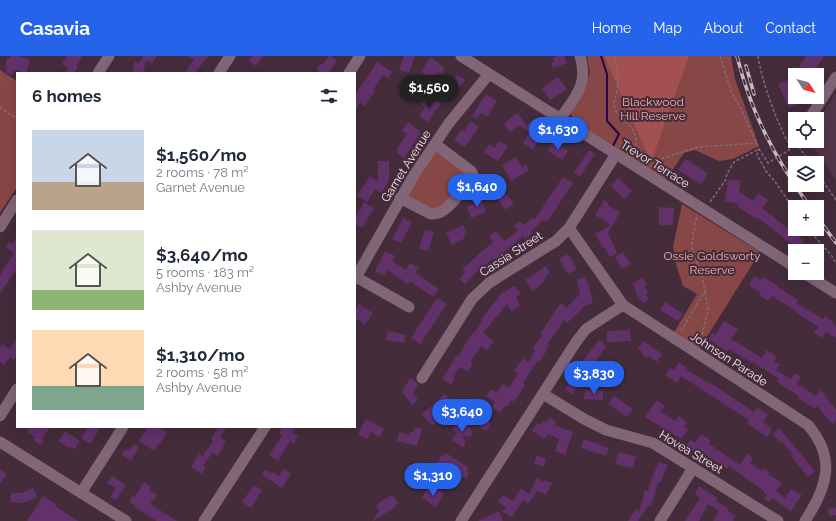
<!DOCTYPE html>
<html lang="en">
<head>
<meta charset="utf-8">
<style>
  body { margin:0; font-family:Raleway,sans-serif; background:#f6f6f7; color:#1f2937; height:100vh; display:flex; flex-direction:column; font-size:15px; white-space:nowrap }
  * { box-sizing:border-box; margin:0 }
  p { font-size:13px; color:#747a83 }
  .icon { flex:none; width:22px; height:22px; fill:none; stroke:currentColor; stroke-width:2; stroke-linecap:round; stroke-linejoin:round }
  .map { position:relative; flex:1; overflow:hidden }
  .drawer { position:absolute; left:16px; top:16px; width:340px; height:356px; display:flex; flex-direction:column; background:#fff; border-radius:0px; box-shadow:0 4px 16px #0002 }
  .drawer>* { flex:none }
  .needle { width:26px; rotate:126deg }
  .buttons { position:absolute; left:788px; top:12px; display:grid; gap:8px }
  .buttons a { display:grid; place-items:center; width:36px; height:36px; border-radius:0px; background:#fff; box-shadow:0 4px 16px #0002; font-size:20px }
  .price { position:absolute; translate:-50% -34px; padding:0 9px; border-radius:14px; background:#2563eb; color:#fff; font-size:13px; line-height:26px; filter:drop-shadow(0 1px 2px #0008) }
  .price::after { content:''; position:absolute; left:50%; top:24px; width:12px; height:9px; margin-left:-6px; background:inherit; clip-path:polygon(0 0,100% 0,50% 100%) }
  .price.current { background:#222; color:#fff }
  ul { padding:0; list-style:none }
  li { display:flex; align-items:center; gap:12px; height:100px; padding:0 16px }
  li span { display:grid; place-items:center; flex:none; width:112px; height:80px; border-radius:0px; color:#555 }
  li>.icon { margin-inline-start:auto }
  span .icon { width:48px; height:48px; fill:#fffc; stroke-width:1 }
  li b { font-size:17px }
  h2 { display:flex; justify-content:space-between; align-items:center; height:48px; padding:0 16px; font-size:17px }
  header { display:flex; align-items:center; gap:24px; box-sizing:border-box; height:56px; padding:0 20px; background:#2563eb; color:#fff }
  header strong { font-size:19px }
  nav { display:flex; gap:22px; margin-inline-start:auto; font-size:14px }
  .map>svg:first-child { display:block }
  .built { fill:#533648 }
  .green { fill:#874746 }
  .forest { fill:#a35051 }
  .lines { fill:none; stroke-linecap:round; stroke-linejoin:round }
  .stream { stroke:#270546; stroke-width:2 }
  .building { fill:#62316a }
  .path { stroke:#826c79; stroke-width:1.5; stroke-dasharray:3 2; stroke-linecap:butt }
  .minor { stroke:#826677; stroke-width:11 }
  .rail-casing { stroke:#cab8c3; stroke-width:3.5 }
  .rail { stroke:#442c3b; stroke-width:2; stroke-dasharray:6; stroke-linecap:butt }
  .labels { text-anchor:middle; stroke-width:4; stroke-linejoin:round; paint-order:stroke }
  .park-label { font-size:12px; fill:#f2aca9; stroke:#442c3b }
  .street-label { font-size:12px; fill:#f6e5ef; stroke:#442c3b }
</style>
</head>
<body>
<header>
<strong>Casavia</strong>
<nav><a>Home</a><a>Map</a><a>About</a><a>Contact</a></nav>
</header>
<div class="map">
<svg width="836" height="465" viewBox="0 0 836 465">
  <rect width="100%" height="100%" fill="#442c3b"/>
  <path class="built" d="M836 37V124L809 85H817V66Z"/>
  <path class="green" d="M587 0H731L735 23 759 90 733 103 719 105 695 94 684 97 666 123 575 69 570 55 585 32 590 16Z
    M0 14 17 25V131L0 157Z
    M436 90 468 116 469 124 436 156 403 141Z
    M682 148 760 196 698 295 673 278 697 238 683 230 676 208 673 191Z"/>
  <path class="forest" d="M604 0H689L651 106Z"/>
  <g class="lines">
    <path class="stream" d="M601 0 607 18V65L619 78 612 92"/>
  </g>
  <path class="building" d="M11 0H17L30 4 26 17 14 14 12 19 6 17 7 11 5 10 7 2 10 3Z
    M67 0H82L76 10 78 11 74 17H64L68 12 62 8Z
    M141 0H157L152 8 146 4 143 17 133 16 134 6 139 7 143 1Z
    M188 0H208L195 17H185L194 4Z
    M252 0H263L256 10 249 5Z
    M329 0 337 4 329 17H321L316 14 320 8 321 9 324 7Z
    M404 0H415L409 17 399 14Z
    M557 0H564L567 7 553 12 551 7 554 6 553 2Z
    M806 0H824L812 19H797L792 16 795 10 798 12Z
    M430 1 445 12 441 18 438 16 435 21 430 18 429 20 421 16Z
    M377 6 392 16 388 22 383 19 373 34 375 35 365 50 360 47 355 54V39Z
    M457 19 465 24 451 43 444 38Z
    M558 21 567 33 550 44 542 32Z
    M790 23 795 34V41H798L800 46 789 52 778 28Z
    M486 38 497 45 487 61 481 57 477 63 472 60Z
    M425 41 432 46 434 42 441 47 428 66 419 60 425 51 421 48Z
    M517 57 527 70 529 67 534 71 536 69 545 75 533 93 523 87 530 76 519 69 510 76 504 68Z
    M470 65 479 71 465 91 454 84 461 74 464 75Z
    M408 66 421 76 404 102 397 97 398 96 396 94 407 78 402 75Z
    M499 85 508 90 498 105 484 96 489 88 495 92Z
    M553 86 568 95 562 104 548 95Z
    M589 94 595 98 580 121 574 116Z
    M516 101 522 111 526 109 529 114 511 125 502 109Z
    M685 103 708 117 701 128 678 114Z
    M378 105H389V125L381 137 375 133 367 146 357 140 370 120 378 126Z
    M563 121 573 127 547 166 543 164 530 176 532 177 526 183 523 180 500 200 501 201 496 205 493 202 482 212 481 211 465 228 459 223 465 216 462 214 472 204 493 186 489 181 496 175 505 185 518 174 514 170 519 165 524 169 532 162 534 164Z
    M618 122 632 135 625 143 611 130Z
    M728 123 741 125 739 136 753 145 758 137 768 144 762 152 804 185 798 193 757 161 756 163 737 150 739 148 725 145Z
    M503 135 514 147 506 154 496 141Z
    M480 141 486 156 471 162 467 151 475 147 474 143Z
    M604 144 609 147 608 149 620 156 608 177 617 197 610 201 604 191 603 192 595 178 611 169 595 159Z
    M364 146 374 152 362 172 355 168V161Z
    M659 151 674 152 673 169H659Z
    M403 162 412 166 401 187 392 183Z
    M463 169 467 177 464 179 465 182 452 189 446 177Z
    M425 174 434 176 428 195 419 193Z
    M17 181V212L0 238V219L14 197 6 191 9 186 13 188Z
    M385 195 395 200 393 205 406 214 410 207 419 212 415 217 439 233 433 241 410 225 408 228 388 214 385 220 375 215Z
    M623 196 631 208 622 213 615 201Z
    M568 198 577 213 568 218 559 203Z
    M546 210 550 217 545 220 546 221 544 223 545 225 542 227V228L532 235 525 224Z
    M754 220 761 224 764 221 778 230V231L798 244 796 247 823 263 825 260 832 265 831 266 836 270V282L826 276 822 282 814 277 818 271 794 255 795 254 772 240 768 245 759 239 761 237 749 229Z
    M585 221 586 226H588L593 248 586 249 567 267 564 264 547 289 549 290 540 306 538 304 523 327 525 329 514 346 512 344 507 351 505 350 500 357 492 352 495 346 486 340 491 333 497 337 503 328 509 332 518 318 514 315 523 302 528 306 535 294 533 292 542 279 540 278 556 254V253L561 247 566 252 580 238 577 223Z
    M643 221 647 228 644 230 648 237 646 239 649 243 643 247 635 236 637 235 632 228Z
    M515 230 521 238 516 241 520 250 511 255 507 248 483 277 494 285 487 294 481 290 470 306 473 308 468 316 460 311 453 321 455 322 451 329 442 323 457 299 458 300 473 276 474 277 482 265 481 263 502 237Z
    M437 242 447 248 420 288 411 282Z
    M665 246 683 258 678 265 660 254Z
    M359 248 373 257 365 269 355 262V253Z
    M724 265 738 273 731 283 762 302 767 294 777 301 774 305 780 309 776 314 791 323 795 317 801 321 797 328 816 340 820 334 825 338 824 339 836 354V365L832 368 817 350 815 353 798 342 799 340 777 326 779 323 753 306 752 307 729 293 728 296 708 283 712 277 715 279Z
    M630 274 631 285 607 286V275Z
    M388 275 406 279 404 287 386 284Z
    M17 282V300L14 304 10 301 4 309 0 306V291L2 288 10 293Z
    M599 284 606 290 592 311 583 305Z
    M643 285 662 298 657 306 649 300 648 302 642 299 643 297 638 293Z
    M679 306 687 312 686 313 710 328 711 327 754 356 757 351 768 358 763 366 772 373 767 381 747 367 749 364 681 320 677 327 665 319 670 312 674 314Z
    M576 315 581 319 579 321 582 323 572 338 565 333Z
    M410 322 418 328 413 337 418 344 412 349 402 336Z
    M585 334 603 335V344L584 343Z
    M445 338 454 348 439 359 441 362 432 370 422 358Z
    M614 340 633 353 627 361 608 348Z
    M657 344 665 350 661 356 675 365 679 360 687 366 684 371 688 374 681 383 645 361Z
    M477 358 491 367 486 375 472 366Z
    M550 361 556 366 554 369 573 376 565 399 555 395 559 383 548 378 544 383 532 375 537 367 540 369 543 364 546 366Z
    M366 363 384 373 379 381 371 376 367 383 358 378Z
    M459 364 471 372 472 377 470 381 462 380 466 387 463 391 452 384 457 376 453 374Z
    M30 371H50L42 382 44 384 41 389 33 384 35 381 27 376Z
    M88 371H101L90 388 81 382Z
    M148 371H159L167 377 160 388 159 387 154 395 139 385Z
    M219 371H227L220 381 226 385 223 389 224 390 217 400 212 397 203 410 206 411 202 418 191 411 199 398 203 400 211 388 213 384 211 383Z
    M283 371H296L292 376 298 380 294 387 290 385 278 405 269 399 282 380 279 377Z
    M415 371 422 373 417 390 397 385 399 376 409 379 410 376H413Z
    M779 372 815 415 808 421 791 400 793 398 781 385 780 386 773 378Z
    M65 375 80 385 75 393 70 391 69 392 58 385Z
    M701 378 711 385 709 388 740 409 747 398 753 402 750 407 762 415 764 412 770 416 768 418 782 427 776 435 785 442 791 433 802 439 791 455 772 442 769 446 764 443 767 439 764 437V435L729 410 727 413 703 397 701 400 686 390 691 384 695 387Z
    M584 383 609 392 606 400 581 392Z
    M134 388 139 391 131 405 122 399 125 393 128 394 129 393 130 394Z
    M618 396 636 400 633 412 615 408Z
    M446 397 469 412 467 415 469 417 466 423 463 421 460 426 437 410 438 408 437 407 442 399 443 400Z
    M537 399 546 403 544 411 534 407Z
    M659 406 668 409 660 427 658 426 651 451 648 450 638 465H628L636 453 639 456 645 434 648 435 652 421Z
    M0 413 7 418 0 428Z
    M284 413 291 418 282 432 262 419 265 414 271 417 272 416 279 420Z
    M112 420 126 429 116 444 110 441 116 432 107 427Z
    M537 422 544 426 545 424 552 427 546 439 537 435 528 448 523 444 512 461 501 455 507 452 498 446 503 439 513 445 521 432 529 438Z
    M144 426 151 431 149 434 157 439 150 448 177 465H157L134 451 135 450 129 446 133 439 135 440Z
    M254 429 262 434 251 452 242 446Z
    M699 430 718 442 716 445 729 453 728 455 736 460 733 465H713L719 455 708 448 699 465H685L700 442 695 438Z
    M33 432 37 441 23 447 10 446 11 437H21Z
    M427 433 434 438 437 434 444 438 436 451 422 441Z
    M392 439 398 447 394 450 395 451 373 465 379 455 376 450 379 448 378 447Z
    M43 440 56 448 55 450 78 465H27Z
    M836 452V459L829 460 828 453Z
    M499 455 503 465H478Z"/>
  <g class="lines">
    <path class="path" d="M614 0C617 11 619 24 617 35 616 41 612 47 615 53 617 57 620 60 623 63 636 75 637 79 635 96
      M720 0 731 35 741 53 759 93 757 99 766 115 776 127 795 155
      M758 0C763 29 774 58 787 85H795L810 107
      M0 51 17 63
      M635 96 651 106 698 91 756 87
      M817 117 836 144
      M710 146 725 125 727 118 734 106 759 93 768 107 789 94 795 85
      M808 173 832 200 836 208
      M681 275 705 235 701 215 692 195 693 178 697 159
      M700 288 708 254 705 235"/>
    <path class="minor" d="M461 0 795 211
      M98 17 109 0
      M219 17 230 0
      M349 17 360 0
      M560 63C575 41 589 28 580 0
      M809 63 836 21
      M400 142 431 158C436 158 440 157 444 154 452 148 470 128 473 119L471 115 435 88
      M0 171 17 144
      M569 172 623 249 808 369C836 402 828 430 805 465
      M804 217 836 237
      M356 221 409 251
      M355 223 414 119 449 67 489 18
      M422 322 472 243 489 227 556 185 569 172 616 98
      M543 338 584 363 606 374 653 387 778 465
      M0 360 17 333
      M0 386 126 465
      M81 437 123 371
      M204 465 265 371
      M461 465 576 286 586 273 623 249
      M660 465 693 412"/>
    <defs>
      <path id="rail" d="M737 0C751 57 776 104 810 151
        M746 10 754 38
        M817 161 836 187"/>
    </defs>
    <use href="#rail" class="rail-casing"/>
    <use href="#rail" class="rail"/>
  </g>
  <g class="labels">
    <g class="park-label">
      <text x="653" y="50">Blackwood<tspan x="653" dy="14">Hill Reserve</tspan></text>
      <text x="712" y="204">Ossie Goldsworty<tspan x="712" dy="14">Reserve</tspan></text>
    </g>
    <g class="street-label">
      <text transform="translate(655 108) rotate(32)" y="4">Trevor Terrace</text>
      <text transform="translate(406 110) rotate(-58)" y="4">Garnet Avenue</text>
      <text transform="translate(511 198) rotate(-33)" y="4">Cassia Street</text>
      <text transform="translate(729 303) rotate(33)" y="4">Johnson Parade</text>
      <text transform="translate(691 396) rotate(31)" y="4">Hovea Street</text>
    </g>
  </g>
</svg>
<div class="buttons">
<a><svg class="needle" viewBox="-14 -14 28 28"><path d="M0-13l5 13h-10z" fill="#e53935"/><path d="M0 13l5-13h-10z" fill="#747a83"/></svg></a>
<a><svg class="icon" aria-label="locate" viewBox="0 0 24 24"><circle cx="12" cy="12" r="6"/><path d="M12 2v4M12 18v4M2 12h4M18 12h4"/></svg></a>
<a><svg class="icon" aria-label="layers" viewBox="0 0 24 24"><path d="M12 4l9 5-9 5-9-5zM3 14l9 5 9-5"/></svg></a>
<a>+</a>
<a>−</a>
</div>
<b class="price current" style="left:429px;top:53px">$1,560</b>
<b class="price" style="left:558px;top:95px">$1,630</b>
<b class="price" style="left:477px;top:152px">$1,640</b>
<b class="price" style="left:594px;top:339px">$3,830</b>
<b class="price" style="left:462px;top:377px">$3,640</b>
<b class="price" style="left:433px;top:441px">$1,310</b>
<section class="drawer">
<h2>6 homes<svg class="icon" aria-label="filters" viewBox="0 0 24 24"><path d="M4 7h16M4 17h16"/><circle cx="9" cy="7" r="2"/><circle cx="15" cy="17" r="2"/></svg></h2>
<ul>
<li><span style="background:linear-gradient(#c9d6e8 65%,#b9a48a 0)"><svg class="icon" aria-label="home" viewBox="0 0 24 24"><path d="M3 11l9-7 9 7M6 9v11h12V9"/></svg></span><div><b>$1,560/mo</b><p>2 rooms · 78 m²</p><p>Garnet Avenue</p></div></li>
<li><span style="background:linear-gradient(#dfe7d0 75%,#8fb573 0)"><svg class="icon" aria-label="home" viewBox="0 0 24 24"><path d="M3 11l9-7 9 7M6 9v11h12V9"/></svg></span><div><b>$3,640/mo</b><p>5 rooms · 183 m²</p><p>Ashby Avenue</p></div></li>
<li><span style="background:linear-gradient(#ffd9b3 70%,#7fa58c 0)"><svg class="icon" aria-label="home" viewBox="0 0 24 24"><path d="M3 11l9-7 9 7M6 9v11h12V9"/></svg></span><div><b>$1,310/mo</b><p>2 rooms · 58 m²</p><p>Ashby Avenue</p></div></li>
</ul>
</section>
</div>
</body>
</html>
